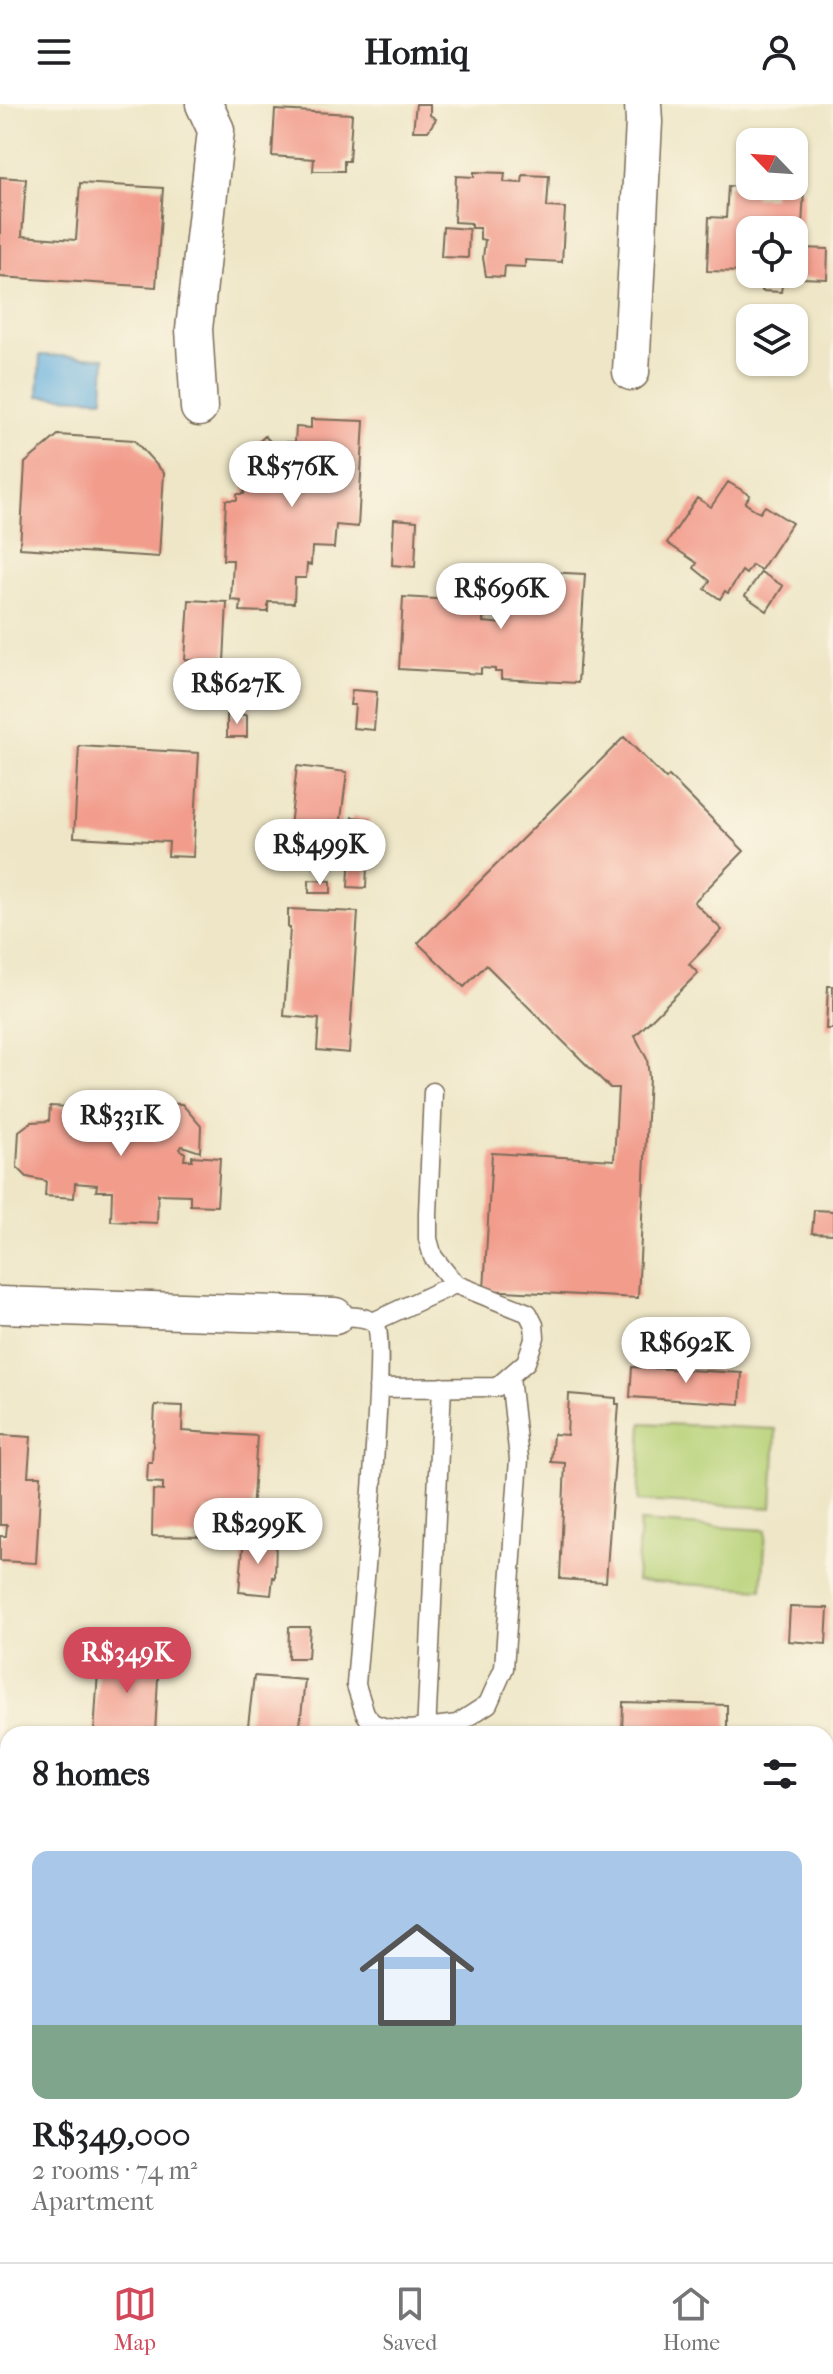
<!DOCTYPE html>
<html lang="en">
<head>
<meta charset="utf-8">
<style>
  body { margin:0; font-family:"IM FELL French Canon",serif; background:#f2f2f2; color:#202124; height:100vh; display:flex; flex-direction:column; font-size:30px; white-space:nowrap }
  * { box-sizing:border-box; margin:0 }
  p { font-size:26px; color:#757577 }
  .icon { flex:none; width:44px; height:44px; fill:none; stroke:currentColor; stroke-width:2; stroke-linecap:round; stroke-linejoin:round }
  .map { position:relative; flex:1; overflow:hidden }
  .drawer { position:absolute; left:0px; top:1622px; width:834px; height:536px; display:flex; flex-direction:column; background:#fff; border-radius:24px 24px 0 0; box-shadow:0 2px 6px #0004 }
  .drawer>* { flex:none }
  .needle { width:52px; rotate:295deg }
  .controls { position:absolute; left:736px; top:24px; display:grid; gap:16px }
  .controls a { display:grid; place-items:center; width:72px; height:72px; border-radius:16px; background:#fff; box-shadow:0 2px 6px #0004; font-size:40px }
  .price { position:absolute; translate:-50% -68px; padding:0 18px; border-radius:28px; background:#fff; color:#222; font-size:26px; line-height:52px; filter:drop-shadow(0 2px 4px #0008) }
  .price::after { content:''; position:absolute; left:50%; top:48px; width:24px; height:18px; margin-left:-12px; background:inherit; clip-path:polygon(0 0,100% 0,50% 100%) }
  .price.on { background:#d1495b; color:#fff }
  ul { padding:0; list-style:none }
  li { display:grid; align-content:center; gap:16px; height:424px; padding:0 32px }
  li+li { border-top:2px solid #e0e0e0 }
  li span { display:grid; place-items:center; height:248px; border-radius:16px; color:#555 }
  li>.icon { margin-inline-start:auto }
  span .icon { width:144px; height:144px; fill:#fffc; stroke-width:1 }
  li b { font-size:34px }
  h2 { display:flex; justify-content:space-between; align-items:center; height:96px; padding:0 32px; font-size:34px }
  header { display:flex; justify-content:space-between; align-items:center; height:104px; padding:0 32px; background:#fff; font-size:36px; font-weight:800 }
  .tabs { display:flex; justify-content:space-around; align-items:center; height:112px; border-top:2px solid #e0e0e0; background:#fff; font-size:22px; color:#757577 }
  .tabs a { display:grid; justify-items:center; gap:4px }
  .tabs .on { color:#d1495b }
  .map>svg:first-child { display:block }
  .green { fill:#b6d176; stroke:#787e4a; stroke-width:2 }
  .water { fill:#66b0de; stroke:#506d7e; stroke-width:2 }
  .building { fill:#f29c8c }
  .lines { fill:none; stroke-linecap:round; stroke-linejoin:round }
  .lane-casing { stroke:#7a6c59; stroke-width:21 }
  .street-casing { stroke:#7a6c59; stroke-width:39 }
  .lane { stroke:#fff; stroke-width:18 }
  .street { stroke:#fff; stroke-width:36 }
</style>
</head>
<body>
<header><svg class="icon" aria-label="menu" viewBox="0 0 24 24"><path d="M4 6h16M4 12h16M4 18h16"/></svg>Homiq<svg class="icon" aria-label="person" viewBox="0 0 24 24"><circle cx="12" cy="8" r="4"/><path d="M4 21q1-7 8-7t8 7"/></svg></header>
<div class="map">
<svg width="833" height="2158" viewBox="0 0 833 2158">
  <rect width="100%" height="100%" fill="#fcf5e5"/>
  <filter id="ink" filterUnits="userSpaceOnUse"><feTurbulence type="fractalNoise" baseFrequency=".0125" numOctaves="2"/><feDisplacementMap in="SourceGraphic" scale="16" xChannelSelector="R" yChannelSelector="G"/><feConvolveMatrix kernelMatrix="1 2 1 2 8 2 1 2 1" color-interpolation-filters="sRGB"/></filter>
  <filter id="wash" filterUnits="userSpaceOnUse"><feTurbulence type="fractalNoise" baseFrequency=".006" numOctaves="4" result="noise"/><feDisplacementMap in="SourceGraphic" scale="32" xChannelSelector="R" yChannelSelector="G"/><feGaussianBlur stdDeviation="1.8" result="paint"/><feColorMatrix in="noise" values="0 0 0 0 0 0 0 0 0 0 0 0 0 0 0 0 0 1.4 0 .05"/><feComposite in="paint" operator="in"/></filter>
  <g filter="url(#wash)">
    <rect width="100%" height="100%" fill="#eee6c6"/>
    <path class="green" d="M642 1319 776 1325 772 1404 638 1397Z
      M640 1418 766 1426 762 1485 636 1477Z"/>
    <path class="water" d="M40 251 105 254 103 295 38 292Z"/>
    <g id="blocks">
      <path class="building" d="M416 0H430V11L436 15 428 27H413Z
        M275 6 352 10 349 57H344V67H313L314 55 272 52Z
        M474 68 505 69 504 78 522 79 523 71 549 72 547 103 565 104 562 158 525 156V163L505 162 504 173 486 172 483 154 485 136 480 135V124H471V119L454 118 456 72 474 73Z
        M0 73 26 75 22 132 76 136 80 79 163 84 156 183 0 173Z
        M728 82 755 84 754 93H773V85L804 86 801 142H794V126H750V170H784L781 188 762 187V177H742L743 168 707 167 709 113 726 114Z
        M443 123 469 125 468 154 441 153Z
        M802 144 828 145 827 175 801 174Z
        M311 315 364 317 358 423 336 421 334 444 312 443 311 461 307 460 306 474H295L294 499 268 498V508L240 507 241 497 231 496 233 456H223L226 396H237V390H244L245 371 258 372 242 353 265 332 282 350V338H295L296 323 311 324Z
        M58 331 134 336 164 369 159 453 20 444 25 359Z
        M728 378 750 391 745 399 760 409 765 402 792 419 761 466 752 461 746 470 742 467 728 489 725 487 720 495 705 485 710 477 694 464 697 459 667 439 697 394 711 403Z
        M394 415 417 417 415 463 392 461Z
        M507 466 585 470 578 579 501 575V568H495V565L481 564V570L399 565 403 493 484 498 483 518 504 520Z
        M761 468 783 482 767 507 745 492Z
        M189 496 227 498 224 558 185 556Z
        M352 586 377 588 374 626 353 624 355 601H350Z
        M227 610 247 611V633H227Z
        M624 633 666 675 669 672 744 747 694 798 722 826 689 860 698 869 635 932 647 955 649 973 638 1194 484 1186 492 1049 614 1056 618 984H610L486 861 464 883 418 839Z
        M79 642 199 649 193 753 168 752 169 738 74 733Z
        M297 662 347 668 338 739 289 731Z
        M352 713 369 715 366 784 348 783Z
        M309 776 331 777V789H309Z
        M288 805 358 808 349 949 317 946 319 915 284 912 290 824H288Z
        M828 882H833V925H826Z
        M154 999 182 1000 201 1022 200 1048 182 1042 180 1045 185 1049 184 1056H192V1052L220 1054 217 1102 190 1101V1091L158 1090 157 1119 111 1117 112 1087H96L97 1081 75 1079 74 1094 45 1092 46 1077 27 1073 17 1063 19 1027 31 1018 49 1017 50 1002 89 1004 102 1018 131 1019Z
        M814 1106 833 1107V1130L812 1129Z
        M632 1263 742 1269 740 1300 630 1293Z
        M569 1290 616 1294V1300H619L606 1478 560 1475 565 1359 551 1358 553 1330 567 1331Z
        M155 1301 183 1302 182 1327 257 1332 252 1409 235 1408 234 1411H229V1406H205L204 1433 152 1432 153 1386 163 1387V1379L147 1378 148 1358H152Z
        M0 1331 31 1333 28 1372H41L36 1459 0 1457V1432H6L7 1421H0Z
        M244 1433 276 1436 275 1474 273 1473 271 1491 239 1488Z
        M790 1503 828 1504 826 1540 788 1537Z
        M289 1523H310L308 1554H288Z
        M99 1551 159 1554 155 1630H94Z
        M254 1572 305 1576 299 1630H247Z
        M623 1598 727 1601V1630H622Z
        M48 2150H190L203 2152V2158H48Z
        M222 2150H262V2158L221 2155Z"/>
    </g>
  </g>
  <g filter="url(#ink)">
    <use href="#blocks" fill-opacity="0" stroke="#7a6c59" stroke-width="2"/>
    <g class="lines">
      <defs>
        <path id="lane" d="M335 1212C347 1213 369 1211 376 1221 388 1241 359 1536 356 1581L365 1609 372 1619 386 1624 410 1626 457 1620 488 1600 504 1564 519 1355 510 1273
          M373 1218 455 1180
          M378 1284 497 1283 526 1258 535 1233 534 1221 528 1209 455 1180 433 1153 428 1135V1109L433 988
          M426 1630 442 1283
          M712 2150V2158
          M17 2158V2150"/>
        <path id="street" d="M631 268 644 18 643 0
          M199 304 194 225 216 26 204 0
          M0 1201 335 1212"/>
      </defs>
      <use href="#lane" class="lane-casing"/>
      <use href="#street" class="street-casing"/>
      <use href="#lane" class="lane"/>
      <use href="#street" class="street"/>
    </g>
  </g>
</svg>
<div class="controls">
<a><svg class="needle" viewBox="-14 -14 28 28"><path d="M0-13l5 13h-10z" fill="#e53935"/><path d="M0 13l5-13h-10z" fill="#757577"/></svg></a>
<a><svg class="icon" aria-label="locate" viewBox="0 0 24 24"><circle cx="12" cy="12" r="6"/><path d="M12 2v4M12 18v4M2 12h4M18 12h4"/></svg></a>
<a><svg class="icon" aria-label="layers" viewBox="0 0 24 24"><path d="M12 4l9 5-9 5-9-5zM3 14l9 5 9-5"/></svg></a>
</div>
<b class="price" style="left:292px;top:405px">R$576K</b>
<b class="price" style="left:501px;top:527px">R$696K</b>
<b class="price" style="left:237px;top:622px">R$627K</b>
<b class="price" style="left:320px;top:783px">R$499K</b>
<b class="price" style="left:121px;top:1054px">R$331K</b>
<b class="price" style="left:686px;top:1281px">R$692K</b>
<b class="price" style="left:258px;top:1462px">R$299K</b>
<b class="price on" style="left:127px;top:1591px">R$349K</b>
<section class="drawer">
<h2>8 homes<svg class="icon" aria-label="filters" viewBox="0 0 24 24"><path d="M4 7h16M4 17h16"/><circle cx="9" cy="7" r="2"/><circle cx="15" cy="17" r="2"/></svg></h2>
<ul>
<li><span style="background:linear-gradient(#a9c7e8 70%,#7fa58c 0)"><svg class="icon" aria-label="home" viewBox="0 0 24 24"><path d="M3 11l9-7 9 7M6 9v11h12V9"/></svg></span><div><b>R$349,000</b><p>2 rooms · 74 m²</p><p>Apartment</p></div></li>
</ul>
</section>
</div>
<nav class="tabs">
<a class="on"><svg class="icon" aria-label="map" viewBox="0 0 24 24"><path d="M3 6l6-2 6 2 6-2v14l-6 2-6-2-6 2zM9 4v14M15 6v14"/></svg>Map</a>
<a><svg class="icon" aria-label="saved" viewBox="0 0 24 24"><path d="M7 4h10v16l-5-4-5 4z"/></svg>Saved</a>
<a><svg class="icon" aria-label="home" viewBox="0 0 24 24"><path d="M3 11l9-7 9 7M6 9v11h12V9"/></svg>Home</a>
</nav>
</body>
</html>
